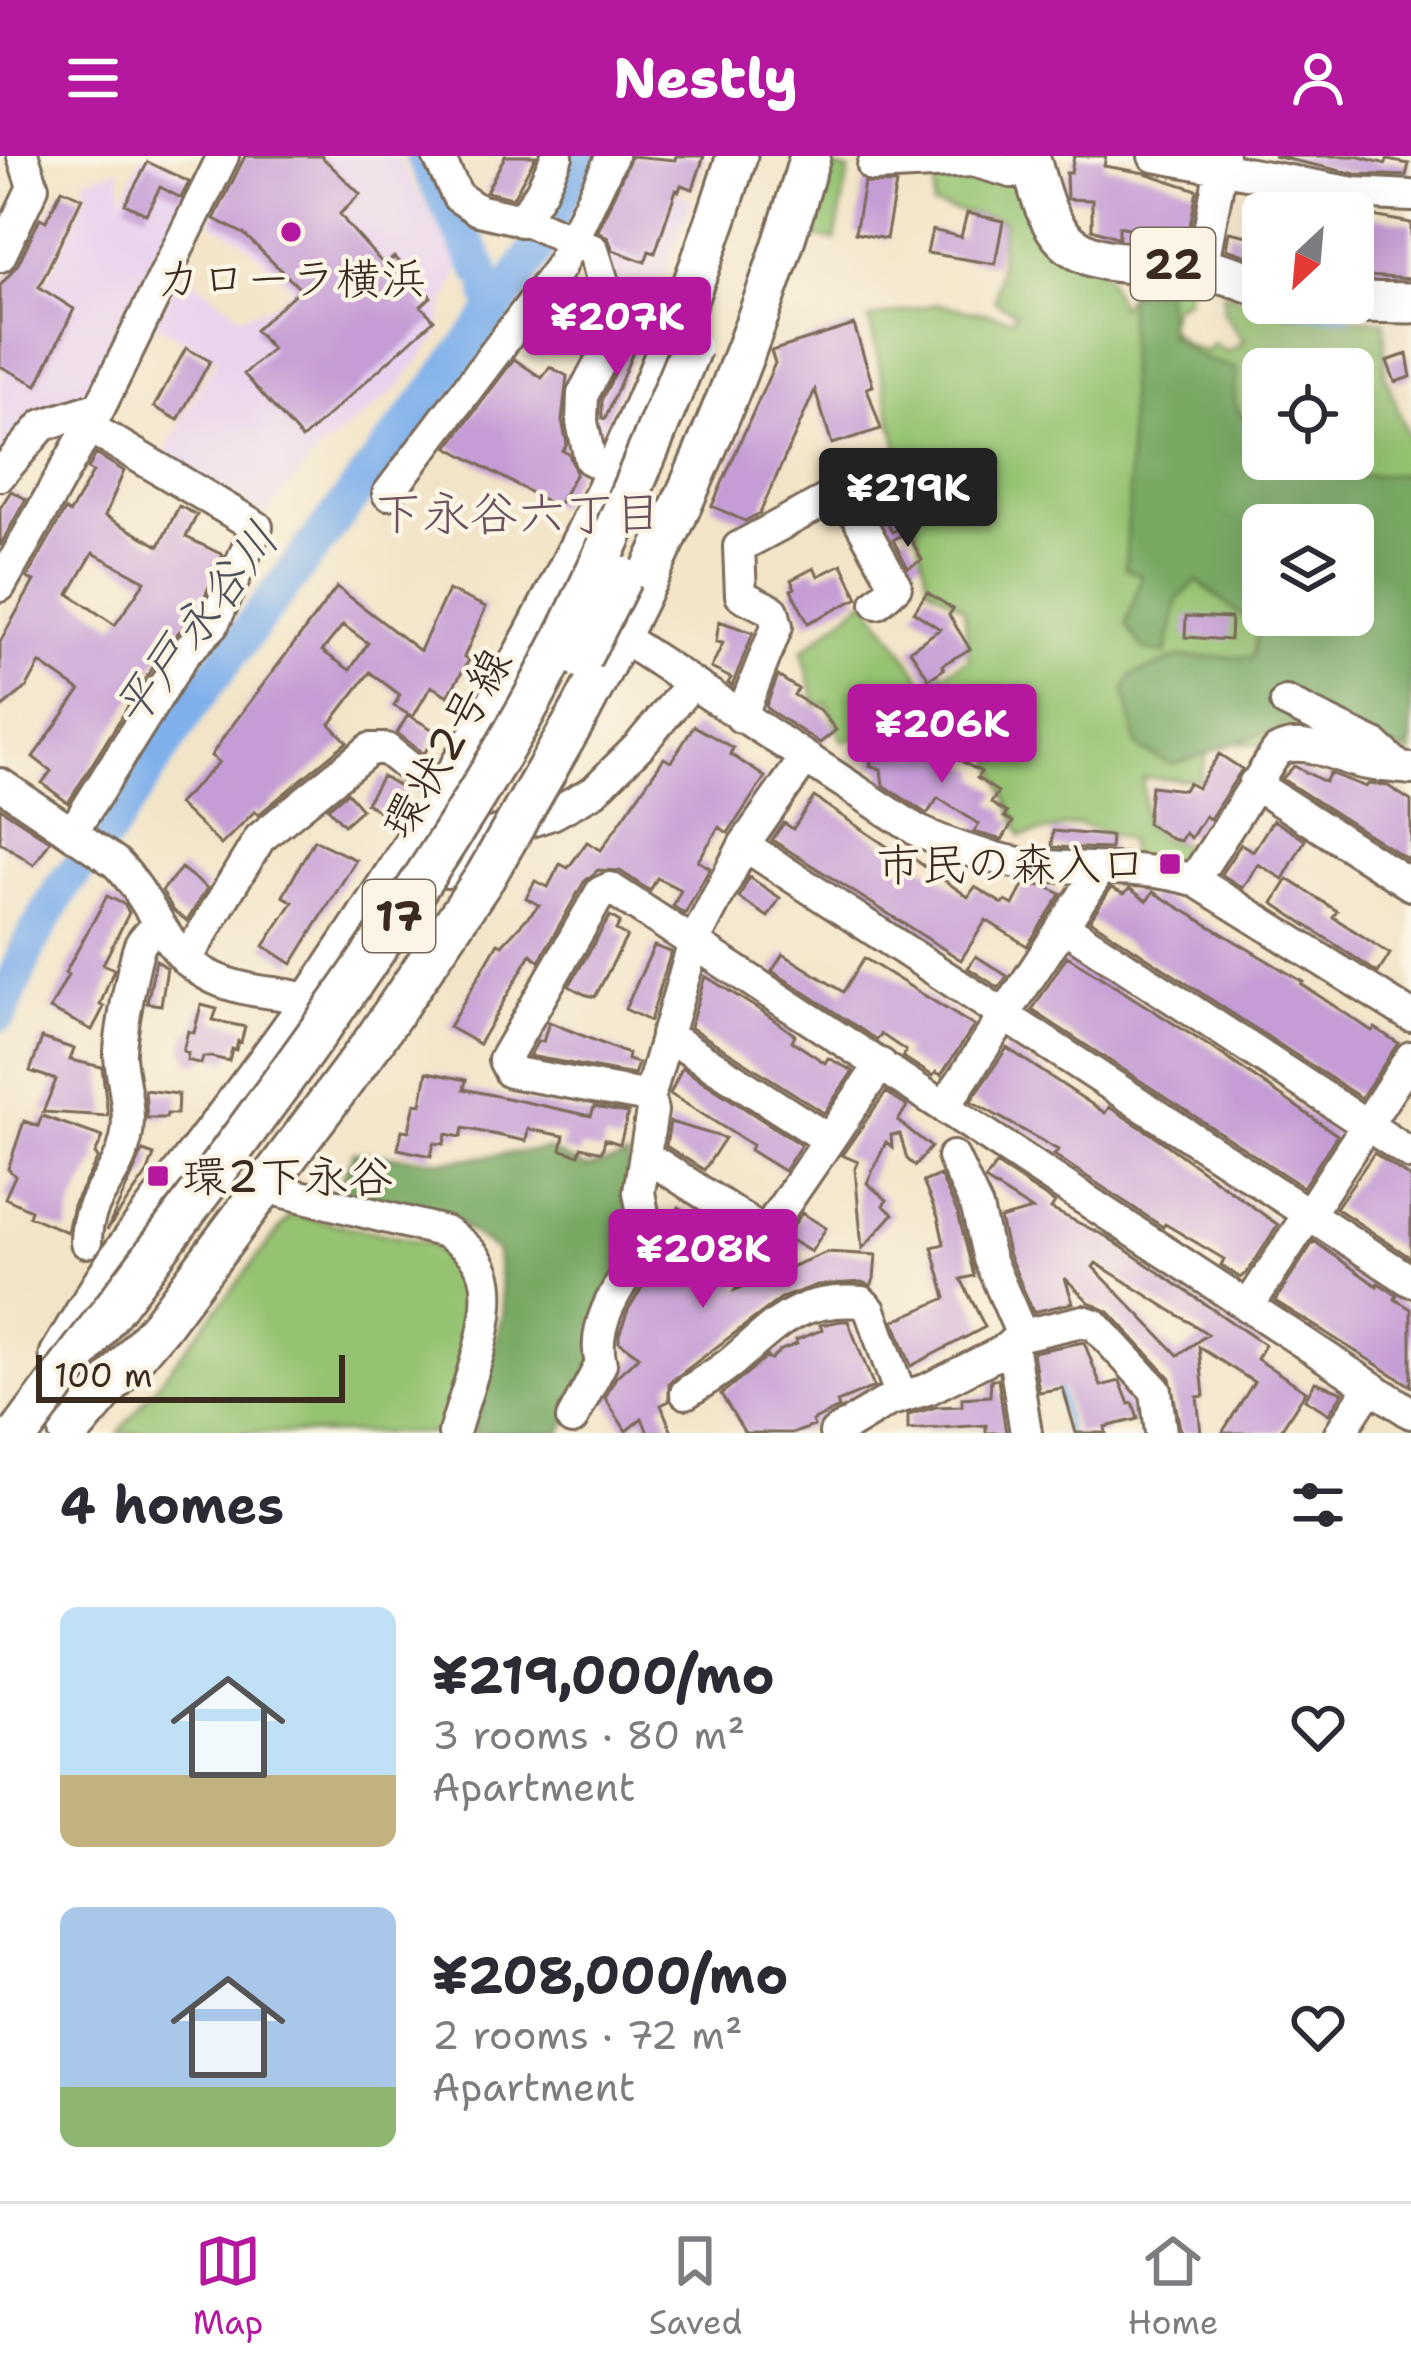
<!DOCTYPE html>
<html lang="en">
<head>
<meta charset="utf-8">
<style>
  body { margin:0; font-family:"Shantell Sans","Klee One",sans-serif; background:#f2f2f3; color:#2b2b33; height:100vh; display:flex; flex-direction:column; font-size:45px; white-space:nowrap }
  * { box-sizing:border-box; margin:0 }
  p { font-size:39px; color:#7c7c81 }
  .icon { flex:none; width:66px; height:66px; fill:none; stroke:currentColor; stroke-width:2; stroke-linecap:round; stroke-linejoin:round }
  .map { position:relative; height:1277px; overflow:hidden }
  .side { display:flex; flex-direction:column; background:#fff; flex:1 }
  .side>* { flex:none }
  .needle { width:78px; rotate:206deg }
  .tools { position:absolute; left:1242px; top:36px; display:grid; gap:24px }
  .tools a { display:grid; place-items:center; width:132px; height:132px; border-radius:18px; background:#fff; box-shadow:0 12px 48px #0002; font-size:60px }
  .scale { position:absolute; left:36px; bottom:30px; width:309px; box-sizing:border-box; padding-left:12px; border:6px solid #3b2a1e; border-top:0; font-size:33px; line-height:42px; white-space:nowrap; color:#3b2a1e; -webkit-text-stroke:9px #fcf5e5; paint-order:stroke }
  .price { position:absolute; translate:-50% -102px; padding:0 27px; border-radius:12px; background:#b5179e; color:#fff; font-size:39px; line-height:78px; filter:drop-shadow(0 3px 6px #0008) }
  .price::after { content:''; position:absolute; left:50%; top:72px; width:36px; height:27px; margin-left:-18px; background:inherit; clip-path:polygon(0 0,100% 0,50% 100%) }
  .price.on { background:#222; color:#fff }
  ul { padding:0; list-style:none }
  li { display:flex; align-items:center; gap:36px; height:300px; padding:0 60px }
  li span { display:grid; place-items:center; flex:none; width:336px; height:240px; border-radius:18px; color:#555 }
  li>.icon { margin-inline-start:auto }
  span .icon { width:144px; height:144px; fill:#fffc; stroke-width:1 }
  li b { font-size:51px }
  h2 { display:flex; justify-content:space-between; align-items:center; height:144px; padding:0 60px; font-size:51px }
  header { display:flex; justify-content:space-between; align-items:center; height:156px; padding:0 60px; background:#b5179e; color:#fff; font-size:54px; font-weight:800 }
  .tab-bar { display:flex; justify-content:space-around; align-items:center; height:168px; border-top:3px solid #e1e1e2; background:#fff; font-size:33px; color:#7c7c81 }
  .tab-bar a { display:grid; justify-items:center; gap:6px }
  .tab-bar .on { color:#b5179e }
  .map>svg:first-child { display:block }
  .built { fill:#e8d2ee }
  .green { fill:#96c372; stroke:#687648; stroke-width:3; fill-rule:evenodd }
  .forest { fill:#78a964; stroke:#5a6a41; stroke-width:3; fill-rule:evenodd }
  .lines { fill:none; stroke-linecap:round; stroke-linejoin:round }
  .stream { stroke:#7fb0eb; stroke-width:6 }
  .river { stroke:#7fb0eb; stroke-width:36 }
  .building { fill:#c59cd5; fill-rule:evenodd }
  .minor-casing { stroke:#7b6b59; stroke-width:36 }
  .major-casing { stroke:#7b6b59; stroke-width:45 }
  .minor { stroke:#fff; stroke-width:30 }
  .major { stroke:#fff; stroke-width:39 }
  .major-bridge-casing { stroke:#7b6b59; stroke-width:45; stroke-linecap:butt }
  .major-bridge { stroke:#fff; stroke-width:39 }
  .poi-dot { fill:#b5179e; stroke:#fcf5e5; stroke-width:4.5 }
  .labels { text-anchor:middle; stroke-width:9; stroke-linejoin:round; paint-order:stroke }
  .shield { fill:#fcf5e5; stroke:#75675a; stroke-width:3 }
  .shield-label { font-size:42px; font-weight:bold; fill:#3b2a1e }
  .poi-label { font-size:45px; fill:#3b2a1e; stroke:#fcf5e5 }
  .street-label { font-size:45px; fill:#3b2a1e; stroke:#fcf5e5 }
  .neighbourhood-label { font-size:48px; fill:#6b525e; stroke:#fcf5e5 }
  .water-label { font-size:48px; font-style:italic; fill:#4f525c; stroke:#fcf5e5 }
</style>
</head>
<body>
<header><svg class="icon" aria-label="menu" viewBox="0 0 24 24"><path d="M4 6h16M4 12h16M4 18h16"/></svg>Nestly<svg class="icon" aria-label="person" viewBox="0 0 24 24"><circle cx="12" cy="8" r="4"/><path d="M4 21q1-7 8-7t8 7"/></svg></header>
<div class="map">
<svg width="1411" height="1277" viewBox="0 0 1411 1277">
  <rect width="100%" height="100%" fill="#fcf5e5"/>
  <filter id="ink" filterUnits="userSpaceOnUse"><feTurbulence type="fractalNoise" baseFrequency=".00833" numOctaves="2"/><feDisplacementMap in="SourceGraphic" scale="24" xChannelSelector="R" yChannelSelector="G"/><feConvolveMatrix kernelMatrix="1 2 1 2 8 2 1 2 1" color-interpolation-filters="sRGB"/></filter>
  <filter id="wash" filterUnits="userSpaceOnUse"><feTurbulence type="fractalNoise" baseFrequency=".004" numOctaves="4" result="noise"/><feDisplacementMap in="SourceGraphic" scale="48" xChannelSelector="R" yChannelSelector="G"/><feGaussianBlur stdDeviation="2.7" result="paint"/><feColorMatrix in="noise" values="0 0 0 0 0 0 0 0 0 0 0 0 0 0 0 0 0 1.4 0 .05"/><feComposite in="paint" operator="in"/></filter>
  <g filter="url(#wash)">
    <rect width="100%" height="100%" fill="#f2e4c7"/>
    <path class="built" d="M141 0H153L203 27 92 245 0 311V223L88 38 84 23 120 12 122 44Z
      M244 0H397L461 109 444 150 438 180 397 233 317 297 265 359 163 298 217 204 153 167 183 116 242 160 273 149 293 133 243 85 209 66Z
      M676 37 692 43 648 166 595 293 591 241 624 175 593 86 607 44 665 66Z"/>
    <path class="green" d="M833 11 849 15 835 84 814 81Z
      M937 17 1022 24 1107 121 1120 151 1130 136 1122 124 1188 123 1187 144 1173 150 1167 171 1185 188 1206 196 1213 187 1227 196 1244 185 1224 157 1223 136 1287 158 1384 165 1385 219 1411 289V599L1253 535 1326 585 1265 590 1210 583 1200 624 1143 622 1144 667 1160 682 1199 693 1191 706 1130 702 1128 684 1079 668 1021 680 982 575 920 569 842 585 827 547 816 549 802 495 866 443 925 527 969 503 964 452 929 430 869 163 937 148 1013 163 1015 156 995 145 1004 64 933 50ZM1263 213H1353V303H1263ZM1263 369H1353V459H1263Z
      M291 1059 431 1088 460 1117 471 1152 465 1190 440 1277H119Z"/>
    <path class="forest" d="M1166 134 1169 180 1204 203 1237 213C1234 245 1229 258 1263 270V303H1329L1338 320 1411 318V589L1403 594 1290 567 1172 609 1137 591 1125 535 1131 520 1180 501H1253L1258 472 1197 425 1178 443 1166 498 1144 494 1126 469 1142 419 1125 412 1129 345 1128 139ZM1263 369H1353V459H1263Z
      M547 993 587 1012 628 1001 635 1078 593 1208 561 1277H473L503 1155 497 1095 450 1061 339 1031 354 996 444 1005Z"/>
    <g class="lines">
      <path class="stream" d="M1267 148 1310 158 1348 161
        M1059 1234 1067 1277"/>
      <path class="river" d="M423 0 481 114
        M496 154 536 94 580 0
        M0 858 29 789 63 730 108 676 191 549 496 154 490 137"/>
    </g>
    <g id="blocks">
      <path class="building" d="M245 0H321L360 38 340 58 348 69 384 109 394 101 431 141 421 150 434 164 302 283 244 218 272 193 255 174 300 133 244 78 214 63Z
        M505 0H536L513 42 486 36Z
        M631 0 675 4 676 0H704L693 33 681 29 679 35 676 34 655 97 649 95 645 106 613 94 608 82 598 75Z
        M1074 0H1106L1104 10 1145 17 1197 34 1187 85 1151 84 1153 77 1119 70V82L1092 73V44L1067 43 1066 17H1071Z
        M1273 0H1356L1386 8 1387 4 1409 8 1406 20 1356 18Z
        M148 6 189 26 181 42 160 31 146 58 125 48Z
        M864 27 896 28 886 83 855 77Z
        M62 33 82 42 39 131 74 153 37 229 0 210V130L18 108 40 62 46 65Z
        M1259 39 1411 67V123L1353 119V57H1263V105L1226 93 1229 76 1248 80Z
        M967 57 1003 65 995 108 927 97 932 74 961 81Z
        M567 133 587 142 594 177 585 193 568 179 572 173 545 162Z
        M854 169 873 230 867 232 881 273 832 288 815 234 760 357 745 365 712 350 775 207 771 195Z
        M633 181 638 184 605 263 602 262V243Z
        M186 192 210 205 178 264 154 251Z
        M1407 198 1411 221 1395 226 1387 205Z
        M514 203 542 222 550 211 567 220 562 265 567 288 563 295 569 298 576 317 557 351 448 291Z
        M96 298 124 315 105 360 159 390 179 350 197 359 186 381 223 399 197 458 167 488 68 647 42 627 51 615 33 601 80 535 40 507 27 531 0 553V486L34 425 27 422 65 354 70 357 93 316 88 313ZM93 397 145 425 115 469 69 438Z
        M11 335 26 343 0 390V352Z
        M901 342 912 365 892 376 880 353Z
        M907 376 922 404 908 412 893 384Z
        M842 408 858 442 808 467 791 434 795 432 791 424 814 412 818 420Z
        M337 431 420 495 448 434 486 451 464 501 469 504 448 540 431 530 413 561 394 550 400 539 370 516 330 568 347 586 258 659 255 655 221 689 178 648 219 606 211 600 225 579ZM343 469 368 487 350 514 322 495Z
        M927 436 953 453 949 459 970 493 942 509 944 513 929 523 910 494 940 473 914 456Z
        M1186 460 1231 462 1230 484 1185 481Z
        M719 465 753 477 732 530 728 527 731 522 711 512 723 487 716 486Z
        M778 520 798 533 794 539 821 555 836 574 820 587 769 554 766 550Z
        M408 559 437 576 424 598 397 577Z
        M694 570 733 592 730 598 765 621 728 677 719 671 698 705 710 712 685 758 673 750 681 734 657 722 650 735 620 715 598 714 584 726 539 805 531 798 479 888 449 871 498 787 502 789 539 749 526 742 535 725 548 731 560 708 568 712 587 686 601 694 664 602 671 606Z
        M926 586 981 616 977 622 998 636 991 647 1007 657 1004 661 1013 666 1002 684 974 676 979 668 938 642 927 658 883 629 881 613 870 610 874 592 918 601Z
        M1219 598 1242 613 1210 663 1205 660 1191 682 1185 677 1180 685 1172 683 1147 667 1151 630 1184 634 1188 627 1197 632Z
        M1294 610 1325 626 1330 617 1366 631 1368 628 1388 630 1411 645V698L1407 703 1282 623Z
        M382 620 404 633 387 660 366 647Z
        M347 636 362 653 344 669 328 652Z
        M814 641 904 702 907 698 968 741 975 731 1003 748 1006 745 1013 749 1024 728 1045 730 1061 738 1027 790 986 764 961 804 772 684 784 667 793 673Z
        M0 652 50 685 34 709 0 686Z
        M1273 664 1305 684 1283 723 1258 708 1243 732 1221 718 1241 688 1253 695Z
        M1053 675 1111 680 1110 693 1052 691Z
        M314 684 356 704 292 808 264 790 293 746 283 740Z
        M181 712 207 732 187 765 174 755 162 735Z
        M749 721 780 742 768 761 739 742Z
        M1288 723 1337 755 1333 761 1390 798 1378 817 1273 747Z
        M1111 732 1124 738 1130 733 1147 745 1153 736 1303 826 1301 828 1372 875 1375 872 1398 887 1361 942 1090 764Z
        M107 740 125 749 129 757 103 808 114 813 100 849 104 851 92 874 50 853 68 819 65 817Z
        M610 760 620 766 616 774 627 780 595 841 584 838 569 830Z
        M654 790 671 796 650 865 625 853Z
        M783 798 843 836 864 802 974 870 941 919 936 916 933 920 903 901 906 895 881 878 877 884 772 815Z
        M976 800 1007 820 999 832 968 812Z
        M1067 800 1217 895 1337 979 1303 1031 1032 854Z
        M156 804 167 812 161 849 147 847Z
        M705 820 763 856 795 879 792 885 825 907 828 902 853 915 824 957 690 871Z
        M201 849 217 853 213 864 245 871 241 886 238 885 236 894 232 893 229 905 211 901H203L201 908 187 904 188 897 183 895 188 875 194 877Z
        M549 866 628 898 627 904 638 907 634 919 529 900 538 885 543 886Z
        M42 882 74 893 70 904 102 911 108 960 43 956 56 924 30 915Z
        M1007 892 1105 957 1109 951 1156 981 1278 1069 1247 1117 1241 1122 1221 1109 1224 1103 1165 1068 1163 1071 1054 999 1058 994 971 945Z
        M682 912 801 989 784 1015 750 994 752 989 670 938Z
        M427 916 466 924 464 933 591 960 594 951 628 957 620 988 605 983 602 996 581 991 579 999 561 994 564 980 528 973 526 985 463 972 461 981 446 978 444 988 434 987 431 1000 398 993 402 974 409 975 415 947 421 948Z
        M145 934 178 938 177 958H167L166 962H147Z
        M886 936 907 950 898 965 931 991 915 1010 907 1003 900 978 891 979 892 991 886 986 867 1027 887 1044 883 1049 893 1058 862 1093 855 1012 858 1006 842 999Z
        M42 960 103 981 95 998 98 1002 73 1049 67 1076 29 1060 31 1054 5 1042 15 1020 8 1013 24 965 38 970Z
        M670 966 725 982 704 1014 666 990Z
        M143 995 154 999 148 1016 107 1074Z
        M1374 997 1411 1022V1102L1336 1052Z
        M996 1008 1055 1047 1051 1053 1107 1081 1265 1189 1257 1203 1306 1235 1279 1277H1222L1254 1226 1199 1191 1204 1240 1197 1241 1201 1277H1181L1170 1222 1109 1156 1089 1146 1065 1122 1073 1147 1033 1156 1008 1097 1000 1063 1032 1054 985 1024ZM1096 1107 1208 1178 1178 1199 1093 1111Z
        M940 1019 958 1058 974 1120 961 1123 985 1171 911 1210 894 1165 946 1142 932 1091 944 1088 938 1061 923 1026Z
        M679 1051 754 1104 735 1134 827 1096 876 1099 874 1123 871 1130 862 1126 817 1129 781 1142 669 1227V1245L661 1249 672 1277H648L642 1262 626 1275 605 1242 616 1221 639 1200 619 1186V1179L628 1154 664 1096 670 1076 665 1072Z
        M802 1057 826 1072 811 1096 786 1081Z
        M1314 1085 1377 1130 1378 1127 1397 1139 1395 1143 1411 1153V1230L1275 1145Z
        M841 1165H848L874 1231 837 1246 839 1252 812 1265 814 1270 794 1277H745L721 1238 767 1201 770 1204 781 1194 797 1188 796 1184 822 1174 820 1169Z
        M1084 1186 1101 1230 1120 1225 1129 1248 1133 1247 1138 1263 1105 1271 1106 1277H1076L1063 1232 1039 1236 1033 1196Z
        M991 1223H998L1006 1277H986V1269L908 1274V1259L936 1251 962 1250V1242L990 1240Z
        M1315 1226 1343 1236 1329 1258 1305 1243Z"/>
    </g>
  </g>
  <g filter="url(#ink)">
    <use href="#blocks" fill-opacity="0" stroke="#7b6b59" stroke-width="3"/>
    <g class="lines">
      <defs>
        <path id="minor" d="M438 0 458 41 478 54 530 66 593 94 605 132 614 180 583 238 582 266 590 303 615 316
          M1154 0 1354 37 1411 40
          M873 10 973 5 1011 16H1034
          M521 65 541 35 557 0
          M0 100 33 31 23 0
          M1202 113 1223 0
          M0 319 43 269 100 251
          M388 338 559 112 612 0
          M0 430 100 251 223 0
          M620 480 918 675C953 691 987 702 1025 708 1082 715 1139 708 1194 724L1411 860
          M1286 546 1375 589 1399 611
          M741 561 777 470 773 455 741 439 739 391 843 335 896 430 877 447
          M0 628 115 706C138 728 151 757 169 783 195 821 229 832 273 837 292 839 309 845 329 846
          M1254 628 1411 729
          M72 677 184 498 213 469 257 371 89 271
          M744 689 1411 1125
          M446 716 472 684 552 658 594 635 639 590 691 528
          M1194 724 1277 595C1301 580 1336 601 1362 607 1378 610 1395 611 1411 613
          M1063 770 1411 998
          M186 804 260 682 370 593H386L446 641
          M666 879 829 984
          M649 941 510 916 504 904 601 736 610 732 1411 1257
          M945 950 1094 723 1093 712
          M646 1000 765 1077 881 908
          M953 1001 977 1052 989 1103 1022 1179
          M264 1031 445 1076C461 1086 477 1098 484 1117 498 1157 465 1236 454 1277
          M86 1086C86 1040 117 1024 126 983 132 956 122 927 120 900 119 885 134 802 140 789 144 781 153 774 159 768
          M1248 1151 1411 901
          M1012 1187 1026 1277
          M686 1237C702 1226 720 1216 734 1204 780 1165 798 1142 862 1146L870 1154 901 1241
          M572 1263 601 1208C589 1164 626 1121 648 1085L639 1036 652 955 649 941 694 786 744 689 804 604
          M835 1277 888 1245 928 1233 1003 1195 1022 1179 1083 1165 1095 1169 1156 1235 1161 1277
          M1340 1277 1370 1231"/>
        <path id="major" d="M1029 0C1037 25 1043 57 1060 78 1086 111 1136 107 1173 108 1203 110 1235 120 1263 131
          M1353 146 1411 147
          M581 554C675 376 755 194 810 0
          M60 1199C80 1166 100 1130 122 1099 190 1005 264 916 328 820 500 566 645 294 737 0
          M69 1277 160 1170 374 885"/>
      </defs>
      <use href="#minor" class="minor-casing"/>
      <use href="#major" class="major-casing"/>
      <use href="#minor" class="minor"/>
      <use href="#major" class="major"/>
      <defs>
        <path id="major-bridge" d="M581 502 622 421
          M374 885 485 721 581 554
          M20 1277C189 1049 369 825 512 579 584 456 637 322 691 191"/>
      </defs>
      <use href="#major-bridge" class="major-bridge-casing"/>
      <use href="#major-bridge" class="major-bridge"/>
    </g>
  </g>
  <g class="poi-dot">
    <circle cx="291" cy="76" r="12"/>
    <rect x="1158" y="696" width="24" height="24" rx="6"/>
    <rect x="146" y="1008" width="24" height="24" rx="6"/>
  </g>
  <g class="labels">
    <g class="shield">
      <rect x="1131" y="72" width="84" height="72" rx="9"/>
      <rect x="363" y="724" width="72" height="72" rx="9"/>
    </g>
    <g class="shield-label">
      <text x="1173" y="123">22</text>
      <text x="399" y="775">17</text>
    </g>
    <g class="poi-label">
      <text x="291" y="138">カローラ横浜</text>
      <text x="1146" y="724" text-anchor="end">市民の森入口</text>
      <text x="182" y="1036" text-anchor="start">環2下永谷</text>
    </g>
    <g class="street-label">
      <text transform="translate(446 587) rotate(-60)" y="16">環状2号線</text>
    </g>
    <g class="neighbourhood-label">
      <text x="518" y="374">下永谷六丁目</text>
    </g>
    <g class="water-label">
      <text transform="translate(195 468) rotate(-53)" y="17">平戸永谷川</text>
    </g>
  </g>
</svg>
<div class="tools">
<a><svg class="needle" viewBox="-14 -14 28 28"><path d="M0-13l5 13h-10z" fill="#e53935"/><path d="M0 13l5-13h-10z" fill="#7c7c81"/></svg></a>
<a><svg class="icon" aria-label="locate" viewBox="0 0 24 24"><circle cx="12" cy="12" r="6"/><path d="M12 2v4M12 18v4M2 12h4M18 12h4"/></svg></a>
<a><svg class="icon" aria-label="layers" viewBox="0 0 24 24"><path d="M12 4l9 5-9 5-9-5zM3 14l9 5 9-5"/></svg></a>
</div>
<div class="scale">100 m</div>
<b class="price" style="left:617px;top:223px">¥207K</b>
<b class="price on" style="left:908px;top:394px">¥219K</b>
<b class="price" style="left:942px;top:630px">¥206K</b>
<b class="price" style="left:703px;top:1155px">¥208K</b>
</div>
<section class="side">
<h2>4 homes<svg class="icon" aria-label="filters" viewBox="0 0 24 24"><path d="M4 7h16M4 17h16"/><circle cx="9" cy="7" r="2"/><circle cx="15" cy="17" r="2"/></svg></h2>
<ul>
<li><span style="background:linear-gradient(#bfe0f5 70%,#c2b280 0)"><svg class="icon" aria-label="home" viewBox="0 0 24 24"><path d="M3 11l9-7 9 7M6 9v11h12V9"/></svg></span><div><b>¥219,000/mo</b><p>3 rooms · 80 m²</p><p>Apartment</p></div><svg class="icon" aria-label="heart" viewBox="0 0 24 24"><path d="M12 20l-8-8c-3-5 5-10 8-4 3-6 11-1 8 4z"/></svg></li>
<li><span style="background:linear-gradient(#a9c7e8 75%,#8fb573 0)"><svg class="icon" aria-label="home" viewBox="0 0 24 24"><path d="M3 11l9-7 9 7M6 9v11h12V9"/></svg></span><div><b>¥208,000/mo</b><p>2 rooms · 72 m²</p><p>Apartment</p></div><svg class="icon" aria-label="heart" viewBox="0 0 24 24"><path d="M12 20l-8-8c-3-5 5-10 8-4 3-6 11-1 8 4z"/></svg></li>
</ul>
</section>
<nav class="tab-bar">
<a class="on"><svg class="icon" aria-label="map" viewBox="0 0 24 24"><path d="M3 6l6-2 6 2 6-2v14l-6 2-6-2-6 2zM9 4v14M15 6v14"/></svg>Map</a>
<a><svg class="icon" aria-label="saved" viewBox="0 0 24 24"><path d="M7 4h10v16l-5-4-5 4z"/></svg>Saved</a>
<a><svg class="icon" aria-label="home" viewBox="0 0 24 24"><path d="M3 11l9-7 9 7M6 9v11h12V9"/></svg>Home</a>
</nav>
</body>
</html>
